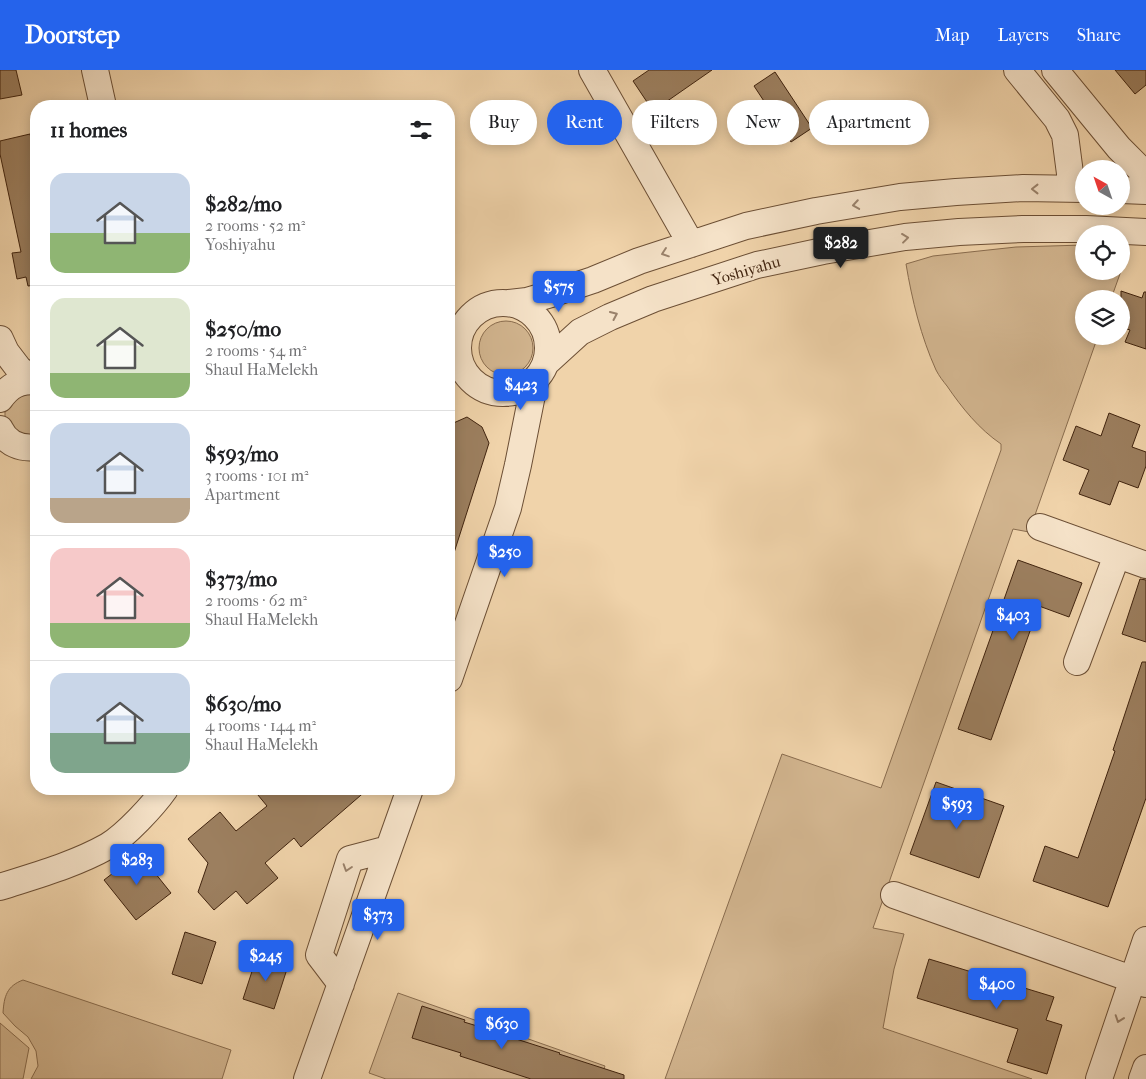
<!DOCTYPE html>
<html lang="en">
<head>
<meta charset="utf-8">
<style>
  body { margin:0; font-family:"IM FELL French Canon",serif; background:#f2f2f2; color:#202124; height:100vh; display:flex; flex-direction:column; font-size:19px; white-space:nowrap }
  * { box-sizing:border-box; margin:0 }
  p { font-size:16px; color:#757577 }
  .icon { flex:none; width:28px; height:28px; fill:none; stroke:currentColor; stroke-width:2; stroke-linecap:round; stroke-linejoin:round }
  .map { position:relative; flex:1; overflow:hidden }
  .sheet { position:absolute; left:30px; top:30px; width:425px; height:695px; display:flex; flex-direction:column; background:#fff; border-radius:20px; box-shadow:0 2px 12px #0003 }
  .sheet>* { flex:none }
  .hud { position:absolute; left:470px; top:30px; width:475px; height:45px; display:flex; gap:10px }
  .needle { width:32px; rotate:320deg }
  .buttons { position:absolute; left:1075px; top:90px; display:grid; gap:10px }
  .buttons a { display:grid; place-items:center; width:55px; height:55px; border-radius:50%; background:#fff; box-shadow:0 2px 12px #0003; font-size:25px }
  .price { position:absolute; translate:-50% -42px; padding:0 11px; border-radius:5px; background:#2563eb; color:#fff; font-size:16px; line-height:32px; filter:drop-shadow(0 1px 2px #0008) }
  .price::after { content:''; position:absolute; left:50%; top:30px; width:15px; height:11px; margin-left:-8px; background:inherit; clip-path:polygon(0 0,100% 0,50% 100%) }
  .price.selected { background:#222; color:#fff }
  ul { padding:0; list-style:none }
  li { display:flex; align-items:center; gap:15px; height:125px; padding:0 20px }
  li+li { border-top:1px solid #e0e0e0 }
  li span { display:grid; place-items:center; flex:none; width:140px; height:100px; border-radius:15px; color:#555 }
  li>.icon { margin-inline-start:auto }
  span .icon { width:60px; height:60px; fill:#fffc; stroke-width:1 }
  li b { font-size:21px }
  h2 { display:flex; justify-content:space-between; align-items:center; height:60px; padding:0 20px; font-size:21px }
  .tag { padding:0 18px; border-radius:22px; background:#fff; box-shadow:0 2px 12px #0003; font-size:18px; line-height:45px }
  .tag.selected { background:#2563eb; color:#fff }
  header { display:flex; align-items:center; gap:30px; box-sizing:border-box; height:70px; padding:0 25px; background:#2563eb; color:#fff }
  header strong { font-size:24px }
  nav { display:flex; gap:28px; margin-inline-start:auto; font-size:18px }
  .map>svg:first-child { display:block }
  .green { fill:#d2b58f; stroke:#896c4e }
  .building { fill:#9c7f5f; stroke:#40230e }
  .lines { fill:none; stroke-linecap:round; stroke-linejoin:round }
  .minor-casing { stroke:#6c4f35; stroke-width:28 }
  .minor { stroke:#f5e2c8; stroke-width:26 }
  .oneway { stroke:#9a826b }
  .labels { text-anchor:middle; stroke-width:5; stroke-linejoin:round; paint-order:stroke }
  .street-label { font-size:16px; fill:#40230e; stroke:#f5e2c8 }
</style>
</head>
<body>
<header>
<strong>Doorstep</strong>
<nav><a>Map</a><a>Layers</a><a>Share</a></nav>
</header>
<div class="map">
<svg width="1146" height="1009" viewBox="0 0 1146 1009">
  <rect width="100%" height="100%" fill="#f0d3aa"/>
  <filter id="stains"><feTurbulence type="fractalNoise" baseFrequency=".004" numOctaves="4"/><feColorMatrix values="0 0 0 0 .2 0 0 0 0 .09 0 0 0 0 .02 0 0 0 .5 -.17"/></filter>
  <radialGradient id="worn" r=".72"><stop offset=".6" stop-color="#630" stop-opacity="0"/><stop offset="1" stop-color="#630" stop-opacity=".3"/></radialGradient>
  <path class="green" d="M1084 175V201H1121L1111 229H1084V266H1098L1029 462 1013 459 873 858 904 864 894 899 883 958 1032 1009H665L782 684 881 718 1001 380V374C979 359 962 338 947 316 943 311 939 306 936 300 921 267 912 230 906 194L933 186 1016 177Z
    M479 278a27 27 0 1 1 54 0a27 27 0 1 1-54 0Z
    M36 321V368L19 367 5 348V340L14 326Z
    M23 910 231 980 222 1009H31L38 996 36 981 28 967 15 956 3 943C4 926 7 916 23 910Z
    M398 923 605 996 600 1009H386L369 1003Z
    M0 953 29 978 23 1009H0Z"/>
  <path class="building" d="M0 0H16L22 25 0 29Z
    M649 0H712L653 41 633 11Z
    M1115 0H1146V15L1135 24Z
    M775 2 812 58 791 72 754 16Z
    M30 64 36 92V215L28 216 26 207 17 209 12 183 21 182 0 84V71Z
    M1121 221 1142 228 1144 222H1146V279L1125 272 1130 260 1121 257Z
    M1109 343 1140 355 1132 377 1146 382V396L1138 418 1119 411 1110 435 1079 424 1089 400 1063 390 1076 356 1101 366Z
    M467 347 482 357 489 373 453 486H449V355Z
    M1018 490 1082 513 1069 547 1039 536 991 670 958 659Z
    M1140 509 1146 510V572L1122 564Z
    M1142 592H1146V728L1108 837 1033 811 1045 776 1078 788 1115 681 1113 680Z
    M936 712 1004 736 979 808 910 784Z
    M253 719H368L301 777 294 768 265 793 278 808 247 834 236 821 214 840 198 822 208 793 188 769 220 742 236 761 267 736Z
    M139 783 171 823 136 850 104 810Z
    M185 862 216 872 202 914 172 904Z
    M257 886 288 896 274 939 243 929Z
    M929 889 1054 927 1046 950 1062 955 1047 1004 1007 992 1018 959 917 928Z
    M422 936 465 950 464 952 513 967V968L560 983 559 984 624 1005V1009H531L460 986 461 983 412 968Z"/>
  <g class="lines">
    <defs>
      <path id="minor" d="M95 0 103 36
        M592 0 691 174
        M1017 0 1057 49 1065 65 1072 119
        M1055 0 1119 78 1146 105
        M1121 120 1146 121
        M509 233 527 231 551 224 593 210 639 191 746 156 816 141 900 127 956 122 1023 118 1084 119
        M458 278a45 45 0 1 1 90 0a45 45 0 1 1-90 0Z
        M0 269 6 282 19 299 36 311
        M546 293 580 262 610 247 653 229 757 195 823 181 905 167 959 162 1023 159H1086L1146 162
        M0 329C10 315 19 311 36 311
        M0 359C7 374 21 379 36 377
        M1040 457 1146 495
        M1077 592 1117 485
        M449 609 508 438 518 395 531 330 536 309
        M0 817C37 805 74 795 108 776 126 765 153 736 165 719
        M894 825 1146 914
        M341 914 319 885 350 789 388 779
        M307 1009 410 719
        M1099 1009 1146 870
        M1142 1009 1146 998"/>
    </defs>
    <use href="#minor" class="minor-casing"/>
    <use href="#minor" class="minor"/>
  </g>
  <defs><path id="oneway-chevron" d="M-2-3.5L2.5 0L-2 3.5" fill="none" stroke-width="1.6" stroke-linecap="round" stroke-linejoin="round" transform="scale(1.25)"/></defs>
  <g class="oneway">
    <use href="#oneway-chevron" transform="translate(1035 119) rotate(-180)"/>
    <use href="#oneway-chevron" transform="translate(856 135) rotate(171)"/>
    <use href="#oneway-chevron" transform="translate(905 168) rotate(-7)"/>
    <use href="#oneway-chevron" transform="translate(665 183) rotate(161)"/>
    <use href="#oneway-chevron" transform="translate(614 245) rotate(-24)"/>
    <use href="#oneway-chevron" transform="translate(347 798) rotate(108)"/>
    <use href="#oneway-chevron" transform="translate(1119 949) rotate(109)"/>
  </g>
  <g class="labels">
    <g class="street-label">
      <text transform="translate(746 200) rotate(-16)" y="6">Yoshiyahu</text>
    </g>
  </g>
  <rect width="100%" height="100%" filter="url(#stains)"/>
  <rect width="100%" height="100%" fill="url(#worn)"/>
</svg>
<div class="buttons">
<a><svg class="needle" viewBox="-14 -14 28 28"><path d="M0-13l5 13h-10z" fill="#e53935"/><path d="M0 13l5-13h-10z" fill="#757577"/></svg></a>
<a><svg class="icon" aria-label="locate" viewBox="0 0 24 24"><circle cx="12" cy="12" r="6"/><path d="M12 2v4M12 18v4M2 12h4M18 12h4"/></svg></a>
<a><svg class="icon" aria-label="layers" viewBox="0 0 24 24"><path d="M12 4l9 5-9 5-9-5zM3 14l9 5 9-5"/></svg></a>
</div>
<b class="price selected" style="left:841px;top:199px">$282</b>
<b class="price" style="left:559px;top:243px">$575</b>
<b class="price" style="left:521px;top:341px">$423</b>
<b class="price" style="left:505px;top:508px">$250</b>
<b class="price" style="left:1013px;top:571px">$403</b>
<b class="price" style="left:957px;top:760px">$593</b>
<b class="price" style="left:137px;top:816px">$283</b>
<b class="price" style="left:378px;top:871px">$373</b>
<b class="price" style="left:266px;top:912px">$245</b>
<b class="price" style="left:997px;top:940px">$400</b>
<b class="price" style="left:502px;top:980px">$630</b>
<div class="hud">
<a class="tag">Buy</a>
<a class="tag selected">Rent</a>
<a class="tag">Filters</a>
<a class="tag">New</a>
<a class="tag">Apartment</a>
</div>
<section class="sheet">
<h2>11 homes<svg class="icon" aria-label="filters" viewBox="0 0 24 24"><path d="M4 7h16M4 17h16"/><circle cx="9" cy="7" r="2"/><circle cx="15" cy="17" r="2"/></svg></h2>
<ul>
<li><span style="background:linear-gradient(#c9d6e8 60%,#8fb573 0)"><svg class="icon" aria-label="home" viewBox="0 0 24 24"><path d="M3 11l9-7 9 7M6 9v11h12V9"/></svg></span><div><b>$282/mo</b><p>2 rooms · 52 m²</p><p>Yoshiyahu</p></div></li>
<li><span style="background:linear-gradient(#dfe7d0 75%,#8fb573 0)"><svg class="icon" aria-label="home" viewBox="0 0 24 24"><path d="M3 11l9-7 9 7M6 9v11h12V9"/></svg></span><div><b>$250/mo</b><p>2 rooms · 54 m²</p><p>Shaul HaMelekh</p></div></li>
<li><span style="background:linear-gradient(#c9d6e8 75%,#b9a48a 0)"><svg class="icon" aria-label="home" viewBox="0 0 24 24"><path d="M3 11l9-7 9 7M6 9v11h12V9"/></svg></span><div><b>$593/mo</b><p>3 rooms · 101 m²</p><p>Apartment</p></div></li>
<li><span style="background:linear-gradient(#f6c9c9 75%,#8fb573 0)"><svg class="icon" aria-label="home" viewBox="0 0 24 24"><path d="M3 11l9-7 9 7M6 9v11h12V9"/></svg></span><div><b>$373/mo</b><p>2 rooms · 62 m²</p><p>Shaul HaMelekh</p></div></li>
<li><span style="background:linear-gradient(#c9d6e8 60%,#7fa58c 0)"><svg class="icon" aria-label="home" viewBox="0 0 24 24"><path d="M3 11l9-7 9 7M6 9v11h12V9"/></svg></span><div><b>$630/mo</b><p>4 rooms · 144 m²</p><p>Shaul HaMelekh</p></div></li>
</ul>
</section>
</div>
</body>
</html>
